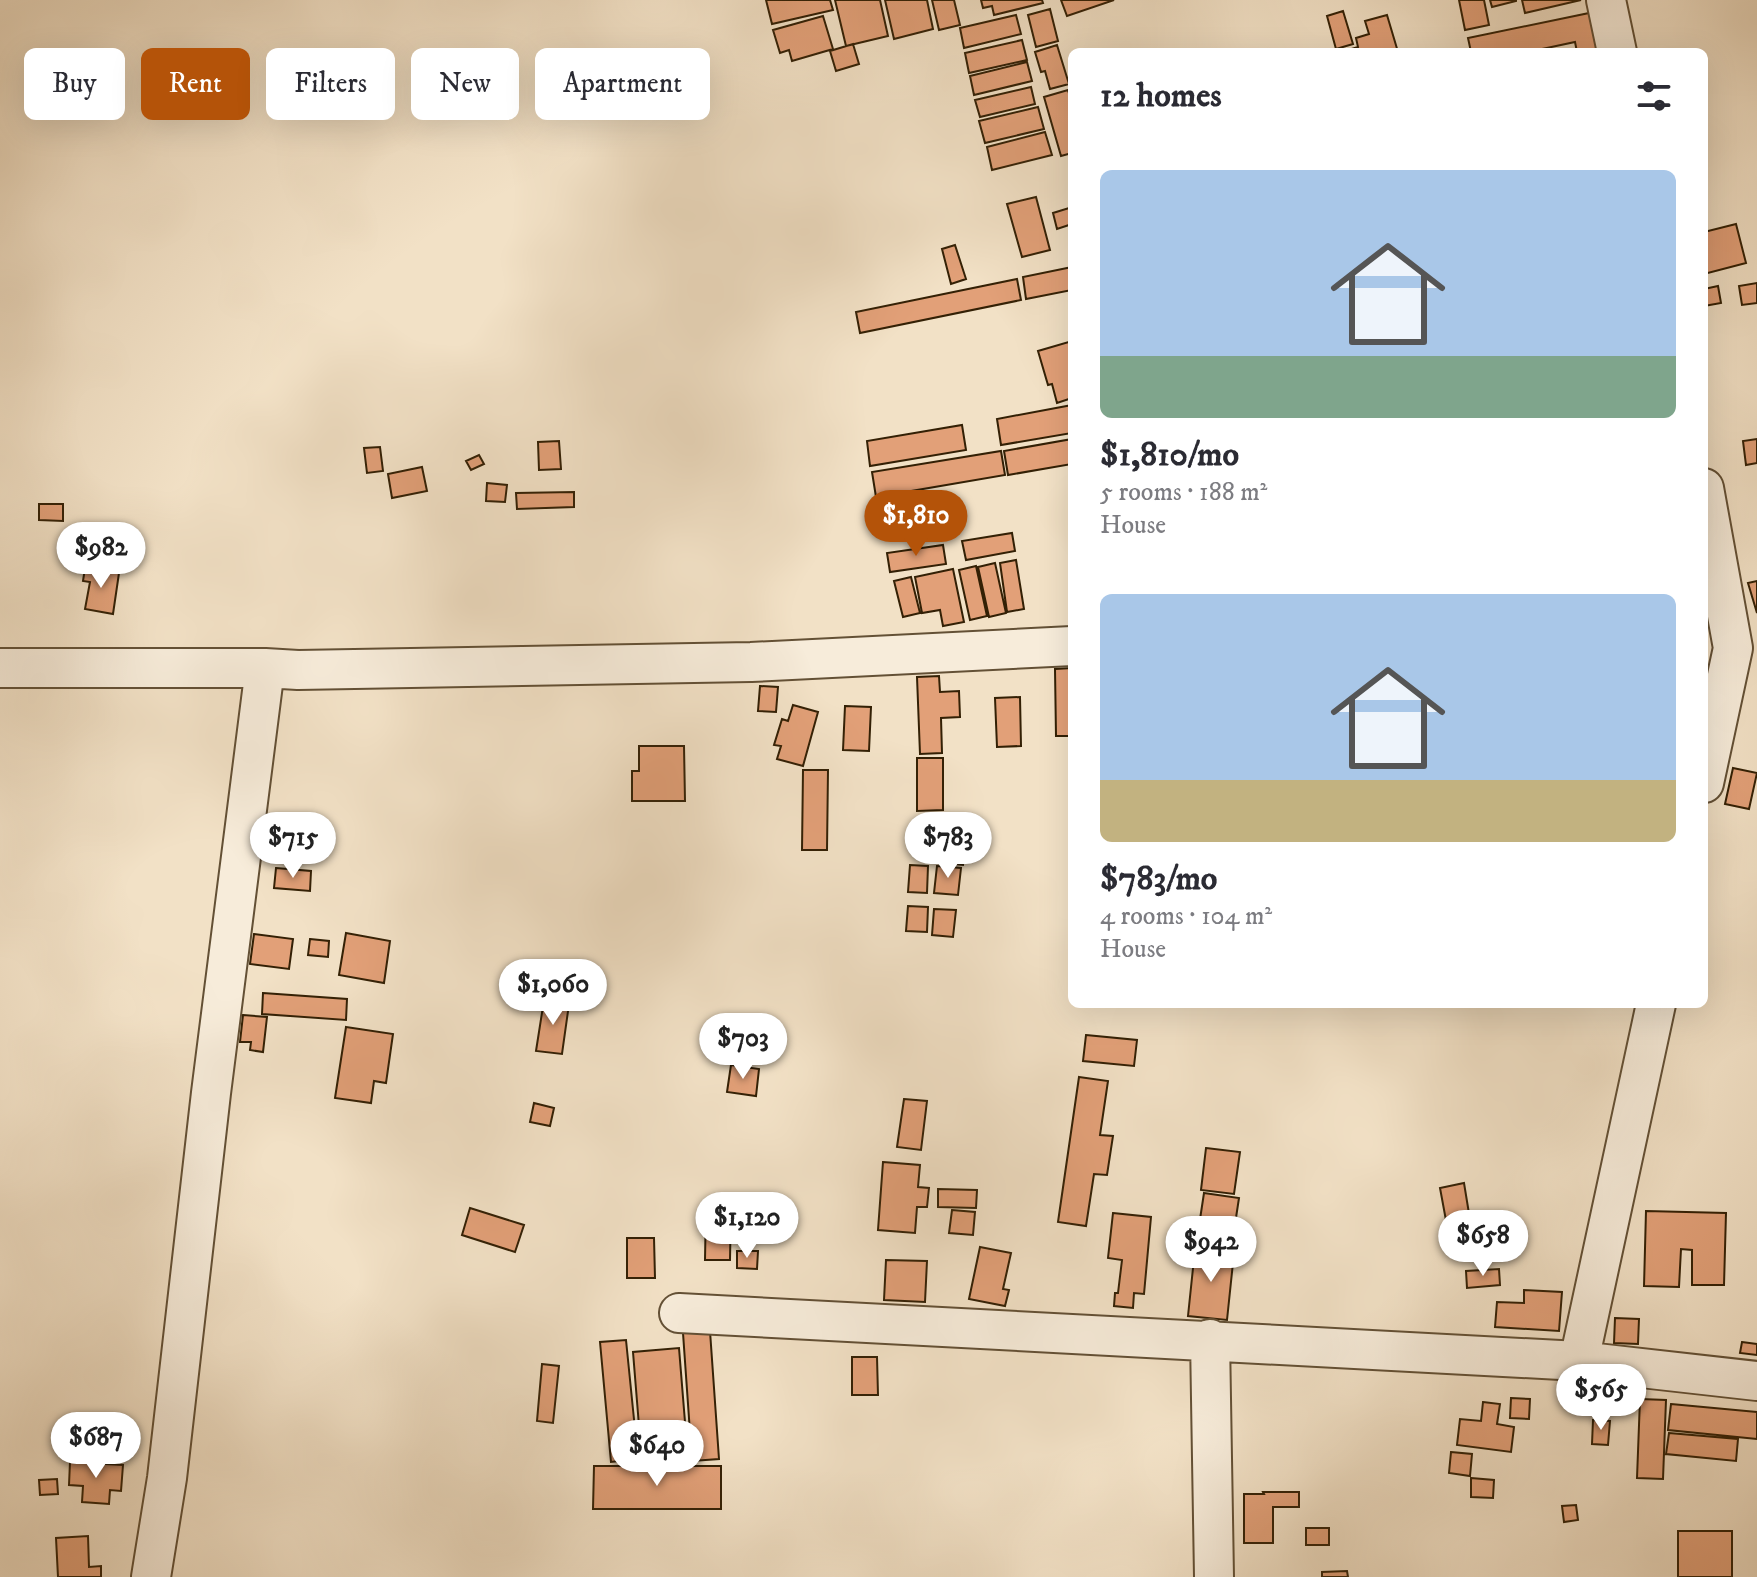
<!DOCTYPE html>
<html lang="en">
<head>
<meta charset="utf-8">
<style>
  body { margin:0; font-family:"IM FELL DW Pica",serif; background:#f2f2f3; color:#2b2b33; height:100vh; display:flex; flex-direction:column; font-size:30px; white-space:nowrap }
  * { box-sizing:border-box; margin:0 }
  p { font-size:26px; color:#7c7c81 }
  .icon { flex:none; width:44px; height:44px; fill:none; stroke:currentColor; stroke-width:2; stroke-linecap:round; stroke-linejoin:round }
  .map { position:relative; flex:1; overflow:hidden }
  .side { position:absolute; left:1068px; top:48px; width:640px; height:960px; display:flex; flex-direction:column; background:#fff; border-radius:12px; box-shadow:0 8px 32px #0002 }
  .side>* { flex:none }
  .guide { position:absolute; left:24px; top:48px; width:760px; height:72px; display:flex; gap:16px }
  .price { position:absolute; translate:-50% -68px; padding:0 18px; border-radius:28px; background:#fff; color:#222; font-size:26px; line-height:52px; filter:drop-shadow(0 2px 4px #0008) }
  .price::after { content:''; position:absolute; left:50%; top:48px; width:24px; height:18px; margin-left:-12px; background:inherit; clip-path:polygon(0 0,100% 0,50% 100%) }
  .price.active { background:#b45309; color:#fff }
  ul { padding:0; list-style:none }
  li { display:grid; align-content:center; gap:16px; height:424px; padding:0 32px }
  li span { display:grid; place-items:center; height:248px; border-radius:12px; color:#555 }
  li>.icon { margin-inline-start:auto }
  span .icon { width:144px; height:144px; fill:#fffc; stroke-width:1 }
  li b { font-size:34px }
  h2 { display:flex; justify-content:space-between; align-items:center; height:96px; padding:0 32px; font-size:34px }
  .tag { padding:0 28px; border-radius:12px; background:#fff; box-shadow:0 8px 32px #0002; font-size:28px; line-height:72px }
  .tag.active { background:#b45309; color:#fff }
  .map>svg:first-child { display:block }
  .building { fill:#e2a078; stroke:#332005; stroke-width:2 }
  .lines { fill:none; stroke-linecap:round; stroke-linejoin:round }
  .minor-casing { stroke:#635035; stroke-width:42 }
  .minor { stroke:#f7ecda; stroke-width:38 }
</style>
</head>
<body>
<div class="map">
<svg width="1757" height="1577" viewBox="0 0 1757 1577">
  <rect width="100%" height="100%" fill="#f2e1c6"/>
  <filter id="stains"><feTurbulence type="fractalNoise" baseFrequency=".0025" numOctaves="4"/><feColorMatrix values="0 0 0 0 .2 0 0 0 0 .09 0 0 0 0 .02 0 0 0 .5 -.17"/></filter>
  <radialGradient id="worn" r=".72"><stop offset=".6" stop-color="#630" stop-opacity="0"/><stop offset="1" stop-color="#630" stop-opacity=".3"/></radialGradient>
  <path class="building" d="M766 0H830L833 10 772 24Z
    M835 0H880L888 36 846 46Z
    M885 0H927L933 29 894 39Z
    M932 0H954L960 25 939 30Z
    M981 0H1042L1043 3 994 15 992 6 983 8Z
    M1061 0H1114L1067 16Z
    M1459 0H1484L1489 25 1465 30Z
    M1490 0H1516V1L1492 7Z
    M1522 0H1581L1525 13Z
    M1050 9 1058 41 1036 47 1028 15Z
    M1343 11 1353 44 1336 49 1327 16Z
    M1594 12 1602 52H1577L1575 42 1528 52H1471L1468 38Z
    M1016 15 1021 34 964 48 960 28Z
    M1387 15 1398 52H1342L1358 47 1356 38 1369 34 1365 21Z
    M823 16 833 49 792 61 789 50 780 53 773 30Z
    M1022 40 1027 60 969 73 965 53Z
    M853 44 859 64 836 71 830 51Z
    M1057 45 1069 84 1050 89 1045 71 1041 72 1035 52Z
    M1027 62 1032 81 974 95 970 76Z
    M1031 87 1035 104 980 117 975 100Z
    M1068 90 1072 104V153L1061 156 1044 97Z
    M1038 107 1044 129 985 143 979 121Z
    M1045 132 1052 155 992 170 987 147Z
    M1036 197 1050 250 1022 257 1007 204Z
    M1069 208 1072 224 1057 229 1053 213Z
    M1736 224 1746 263 1704 274V232Z
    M955 245 966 279 951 284 942 249Z
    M1072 267V290L1026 299 1023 277Z
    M1017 279 1021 300 860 333 856 312Z
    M1757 283V303L1742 305 1739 286Z
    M1718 286 1721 303 1704 306V289Z
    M1072 341V398L1057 403 1052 384 1048 385 1038 351Z
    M1072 405V433L1001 445 997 419Z
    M962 425 966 450 870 466 867 441Z
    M1072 439V464L1008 475 1004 451Z
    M1757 439V463L1746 465 1743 441Z
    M559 441 561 469 539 470 538 442Z
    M380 447 383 471 367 473 364 448Z
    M1001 451 1005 475 876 497 872 472Z
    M479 455 484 464 471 470 466 461Z
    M422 467 427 491 392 498 388 474Z
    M487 483 507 485 505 502 486 501Z
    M574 492V507L517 509 516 493Z
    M39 504H63V521L39 520Z
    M1012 533 1015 551 966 560 962 541Z
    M943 545 946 564 890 572 887 553Z
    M1016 560 1024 609 1007 612 1000 563Z
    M995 563 1006 613 989 617 978 567Z
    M976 566 987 616 970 620 959 570Z
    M85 568 119 573 113 614 85 609 90 582 83 581Z
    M953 569 964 622 943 626 940 610 922 613 915 577Z
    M911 577 920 613 903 617 894 581Z
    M1757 581V613L1748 583Z
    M1072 668V736H1056L1055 669Z
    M939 676 940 692 959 691 960 717 941 718 942 753 920 754 917 677Z
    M760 686 778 687 776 712 758 711Z
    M1020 697 1021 746 997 747 995 698Z
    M793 705 818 712 803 766 777 759 781 746 774 745 782 719 788 721Z
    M845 706 871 707 869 751 843 750Z
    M639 746H684L685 801H632V771H639Z
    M917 758H943V810L917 811Z
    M1733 768 1757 773 1749 809 1725 804Z
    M803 770H828L827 850H802Z
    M936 840 965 842 963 865 934 862Z
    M910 865 928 866 927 893 908 892Z
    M937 866 961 868 958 895 934 893Z
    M276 868 311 871 310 891 274 888Z
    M908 906 928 907 927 932 906 931Z
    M934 909 956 910 953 937 932 935Z
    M346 933 390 941 384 983 339 975Z
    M254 934 293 939 289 969 250 964Z
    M310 939 329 941 328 957 308 955Z
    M554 979 577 983 575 997 552 993Z
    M263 993 347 999 346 1020 262 1014Z
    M544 1000 569 1004 562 1054 536 1051Z
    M243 1015 267 1017 263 1052 250 1050 251 1042H240Z
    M346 1027 393 1034 386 1083 374 1081 371 1103 335 1098Z
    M1086 1035 1137 1040 1134 1066 1083 1061Z
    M731 1065 759 1069 756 1096 727 1092Z
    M1079 1077 1108 1081 1100 1135 1113 1136 1107 1175 1094 1174 1086 1226 1058 1222Z
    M904 1099 927 1101 921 1150 897 1147Z
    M534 1103 554 1108 550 1126 530 1122Z
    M1206 1148 1240 1152 1234 1194 1201 1190Z
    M883 1162 920 1165 918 1187 929 1188 927 1207H917L915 1233 878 1230Z
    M1464 1183 1473 1238 1450 1242 1440 1188Z
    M938 1189 977 1190 976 1208 938 1207Z
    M1204 1193 1239 1198 1232 1244 1197 1239Z
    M706 1205 731 1206 730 1260H705Z
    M470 1208 524 1225 515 1252 462 1235Z
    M952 1210 975 1212 973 1235 949 1233Z
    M1646 1211 1726 1213 1724 1285H1692V1250L1681 1249 1679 1287 1644 1286Z
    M1113 1213 1151 1217 1144 1294 1134 1293 1133 1308 1114 1306 1115 1293H1118L1122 1260 1108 1258Z
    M627 1238H654L655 1278H627Z
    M980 1247 1011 1253 1003 1289 1009 1290 1005 1306 969 1299Z
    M1195 1249 1234 1253 1227 1320 1188 1316Z
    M737 1251H758L757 1269 737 1268Z
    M886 1260 927 1261 925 1302 884 1300Z
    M1499 1269 1500 1285 1467 1288 1466 1271Z
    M1524 1290 1562 1292 1559 1331 1495 1327 1497 1302 1524 1303Z
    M1615 1318 1639 1319 1638 1344 1614 1343Z
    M710 1331 719 1459 692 1461 683 1333Z
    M626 1340 638 1459 611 1462 600 1342Z
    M1742 1342 1757 1344V1355L1740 1353Z
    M679 1348 688 1459 642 1463 633 1352Z
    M852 1357H877L878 1395H852Z
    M542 1364 559 1366 553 1423 537 1421Z
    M1511 1398 1530 1399 1529 1419 1510 1418Z
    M1640 1399 1666 1400 1663 1479 1637 1478Z
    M1483 1402 1500 1404 1497 1424 1514 1427 1511 1452 1457 1445 1460 1419 1481 1421Z
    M1671 1404 1757 1412V1439L1668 1430Z
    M1593 1420 1610 1421 1608 1445 1592 1444Z
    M1669 1433 1738 1439 1736 1461 1666 1454Z
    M1451 1452 1472 1454 1470 1476 1449 1473Z
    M70 1462 123 1465 121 1491 110 1490 109 1504 82 1502 83 1486 69 1485Z
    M594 1466H721V1509H593Z
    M1471 1478 1494 1480 1493 1498 1471 1497Z
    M57 1479 58 1494 40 1495 39 1480Z
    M1263 1492H1299V1507H1273V1543H1244V1494H1264Z
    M1576 1505 1578 1520 1564 1522 1562 1506Z
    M1306 1528H1329V1545H1306Z
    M1678 1531H1732V1577H1678Z
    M88 1536 89 1567 101 1566V1577H58L56 1538Z
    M1347 1571 1348 1577H1322V1572Z"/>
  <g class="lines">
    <defs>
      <path id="minor" d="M1606 0 1617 52
        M1704 488 1733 648 1704 783
        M0 668H265L298 670 751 662 1072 646
        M679 1313 1579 1361 1757 1381
        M1210 1339 1214 1577
        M1579 1361 1656 1004
        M151 1577 167 1478 211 1093 265 668"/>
    </defs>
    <use href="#minor" class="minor-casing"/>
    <use href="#minor" class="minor"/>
  </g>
  <rect width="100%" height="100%" filter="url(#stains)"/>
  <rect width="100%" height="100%" fill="url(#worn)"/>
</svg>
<b class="price active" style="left:916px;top:558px">$1,810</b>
<b class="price" style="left:101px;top:590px">$982</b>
<b class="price" style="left:293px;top:880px">$715</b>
<b class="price" style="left:948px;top:880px">$783</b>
<b class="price" style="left:553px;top:1027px">$1,060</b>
<b class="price" style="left:743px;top:1081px">$703</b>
<b class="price" style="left:747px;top:1260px">$1,120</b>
<b class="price" style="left:1483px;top:1278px">$658</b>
<b class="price" style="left:1211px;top:1284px">$942</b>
<b class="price" style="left:1601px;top:1432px">$565</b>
<b class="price" style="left:96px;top:1480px">$687</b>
<b class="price" style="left:657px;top:1488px">$640</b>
<div class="guide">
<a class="tag">Buy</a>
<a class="tag active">Rent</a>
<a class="tag">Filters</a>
<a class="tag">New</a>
<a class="tag">Apartment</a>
</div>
<section class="side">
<h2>12 homes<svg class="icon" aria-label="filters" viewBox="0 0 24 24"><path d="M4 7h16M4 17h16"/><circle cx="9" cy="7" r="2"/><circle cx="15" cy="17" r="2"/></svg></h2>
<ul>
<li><span style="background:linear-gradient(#a9c7e8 75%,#7fa58c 0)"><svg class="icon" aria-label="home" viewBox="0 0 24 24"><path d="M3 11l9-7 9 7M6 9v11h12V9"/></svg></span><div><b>$1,810/mo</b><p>5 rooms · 188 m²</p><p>House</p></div></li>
<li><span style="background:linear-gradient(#a9c7e8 75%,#c2b280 0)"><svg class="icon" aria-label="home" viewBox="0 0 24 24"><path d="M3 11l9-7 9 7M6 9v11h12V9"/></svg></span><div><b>$783/mo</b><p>4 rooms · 104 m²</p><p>House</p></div></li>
</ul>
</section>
</div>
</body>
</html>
